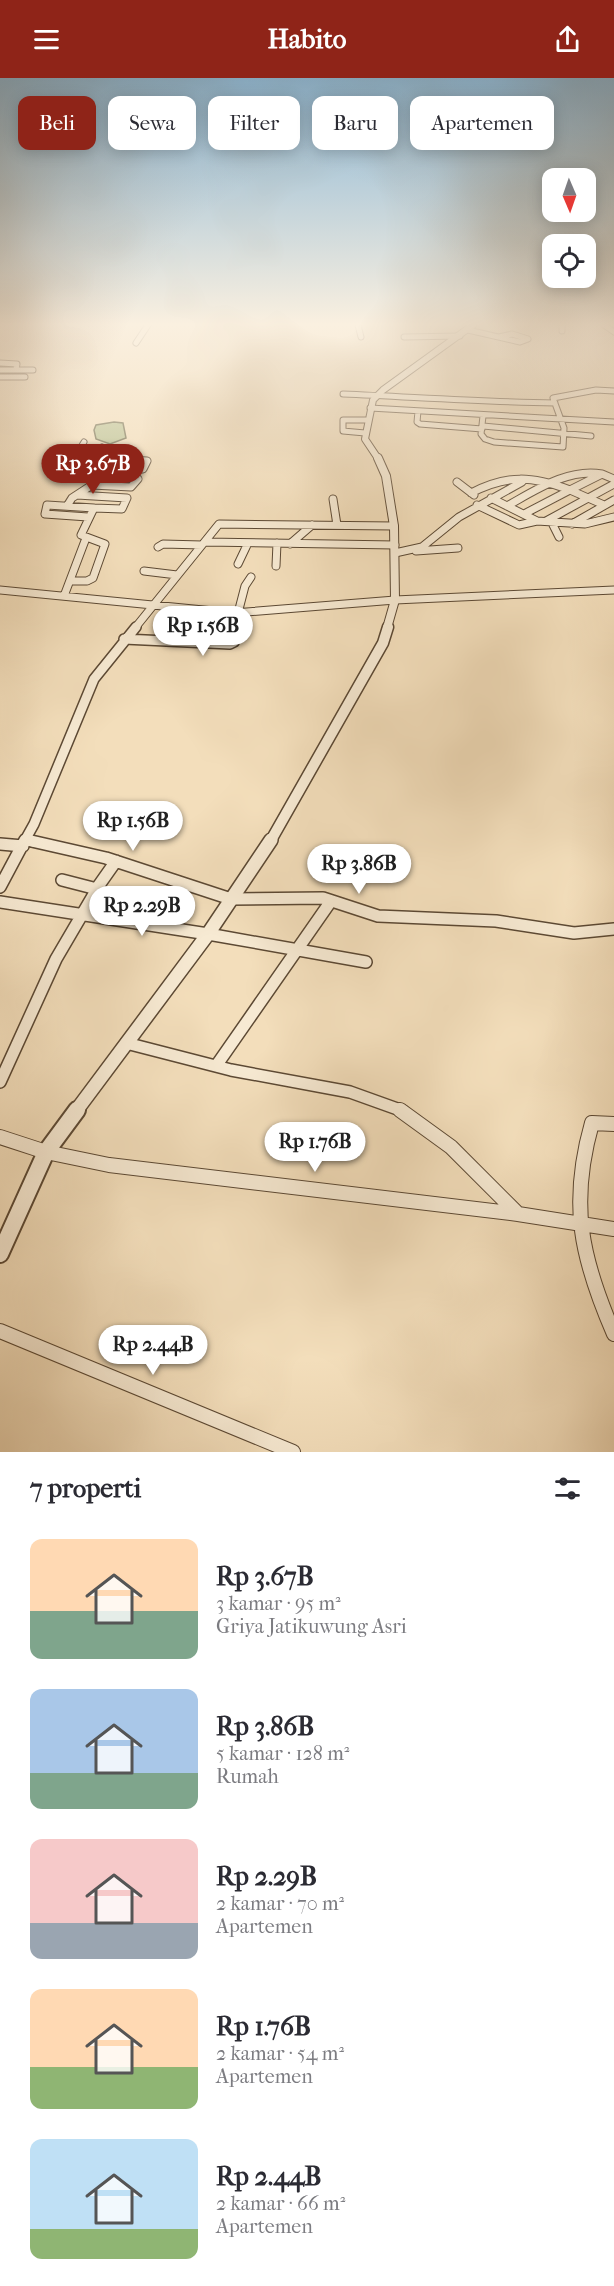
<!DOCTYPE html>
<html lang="id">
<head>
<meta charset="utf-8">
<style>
  body { margin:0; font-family:"IM FELL French Canon",serif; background:#f7f7f7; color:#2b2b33; height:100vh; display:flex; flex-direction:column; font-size:22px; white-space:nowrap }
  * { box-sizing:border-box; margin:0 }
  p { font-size:20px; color:#7c7c81 }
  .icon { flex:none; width:33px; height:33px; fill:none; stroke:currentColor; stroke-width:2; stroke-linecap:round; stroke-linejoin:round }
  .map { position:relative; height:1374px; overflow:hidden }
  .drawer { display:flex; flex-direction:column; background:#fff; flex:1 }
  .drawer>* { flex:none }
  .banner { position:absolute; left:18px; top:18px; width:579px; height:54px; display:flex; gap:12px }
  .needle { width:39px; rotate:178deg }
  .buttons { position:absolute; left:542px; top:90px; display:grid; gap:12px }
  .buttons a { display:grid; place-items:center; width:54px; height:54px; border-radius:12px; background:#fff; box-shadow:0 3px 15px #0003; font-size:30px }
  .price { position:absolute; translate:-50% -51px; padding:0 14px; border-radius:21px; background:#fff; color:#222; font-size:20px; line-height:39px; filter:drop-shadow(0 2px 3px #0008) }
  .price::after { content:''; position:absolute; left:50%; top:36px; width:18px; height:14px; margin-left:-9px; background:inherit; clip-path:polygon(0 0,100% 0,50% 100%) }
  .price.selected { background:#8f2418; color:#fff }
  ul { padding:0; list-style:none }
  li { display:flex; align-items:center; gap:18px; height:150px; padding:0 30px }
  li span { display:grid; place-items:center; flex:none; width:168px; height:120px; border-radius:12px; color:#555 }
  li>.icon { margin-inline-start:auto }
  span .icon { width:72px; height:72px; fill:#fffc; stroke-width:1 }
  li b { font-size:26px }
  h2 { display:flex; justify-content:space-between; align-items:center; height:72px; padding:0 30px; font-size:26px }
  .chip { padding:0 21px; border-radius:12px; background:#fff; box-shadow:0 3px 15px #0003; font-size:21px; line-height:54px }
  .chip.selected { background:#8f2418; color:#fff }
  header { display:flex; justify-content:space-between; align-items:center; height:78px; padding:0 30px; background:#8f2418; color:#fff; font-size:27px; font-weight:800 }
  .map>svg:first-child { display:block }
  .green { fill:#bac191; stroke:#726c4c; stroke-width:1.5 }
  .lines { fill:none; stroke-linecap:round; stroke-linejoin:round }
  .minor-far4-casing { stroke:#5c4934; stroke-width:7 }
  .minor-far3-casing { stroke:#5c4934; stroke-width:9 }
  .minor-far2-casing { stroke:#5c4934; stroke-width:12 }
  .minor-far1-casing { stroke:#5c4934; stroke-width:14 }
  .minor-casing { stroke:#5c4934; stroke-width:16 }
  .tertiary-far4-casing { stroke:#5c4934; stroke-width:8 }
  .tertiary-far3-casing { stroke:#5c4934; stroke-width:10 }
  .tertiary-far2-casing { stroke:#5c4934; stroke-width:13 }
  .tertiary-far1-casing { stroke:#5c4934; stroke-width:16 }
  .tertiary-casing { stroke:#5c4934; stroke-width:20 }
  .minor-far4 { stroke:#f7ead3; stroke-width:5 }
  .minor-far3 { stroke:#f7ead3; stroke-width:7 }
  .minor-far2 { stroke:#f7ead3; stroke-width:9 }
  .minor-far1 { stroke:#f7ead3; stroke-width:11 }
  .minor { stroke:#f7ead3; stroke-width:14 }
  .tertiary-far4 { stroke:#f7ead3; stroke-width:6 }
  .tertiary-far3 { stroke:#f7ead3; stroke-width:8 }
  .tertiary-far2 { stroke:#f7ead3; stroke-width:10 }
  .tertiary-far1 { stroke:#f7ead3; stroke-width:13 }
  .tertiary { stroke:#f7ead3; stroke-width:16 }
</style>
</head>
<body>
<header><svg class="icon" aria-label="menu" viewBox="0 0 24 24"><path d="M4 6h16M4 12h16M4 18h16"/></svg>Habito<svg class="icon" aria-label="share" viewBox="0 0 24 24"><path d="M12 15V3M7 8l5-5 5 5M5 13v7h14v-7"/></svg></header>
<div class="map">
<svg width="614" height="1374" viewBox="0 0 614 1374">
  <rect width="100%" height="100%" fill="#f3debb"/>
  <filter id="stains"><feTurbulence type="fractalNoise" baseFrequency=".00333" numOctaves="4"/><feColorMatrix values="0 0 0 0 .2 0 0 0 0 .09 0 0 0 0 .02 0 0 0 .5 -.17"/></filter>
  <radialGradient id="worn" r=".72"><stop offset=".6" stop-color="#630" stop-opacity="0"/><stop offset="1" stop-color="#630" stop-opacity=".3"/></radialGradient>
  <path class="green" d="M114 344 123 345 126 360 110 366 96 361 94 352 96 347Z"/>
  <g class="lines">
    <defs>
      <path id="minor-far4" d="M358 247 361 259
        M562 247V253
        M604 247 614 254
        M468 252 520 264 528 261 512 256 499 259
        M404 259 460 258
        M136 265 148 247
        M0 285 17 286 16 291
        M0 292H33
        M0 299H25
        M343 316C414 319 484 324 555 325
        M370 330 614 344
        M418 333 417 344 420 346 482 351
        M483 338 481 356 485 361 494 364 563 369 564 350 553 320 596 312 614 313
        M483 348 591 358
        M365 355 343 353V342H366
        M51 380 72 381
        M114 381 122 382
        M73 382 84 364
        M92 382 102 369"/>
      <path id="minor-far3" d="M51 380 72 381
        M89 386 94 380
        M112 390 143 391 147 383 114 381
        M85 395 99 387
        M457 404 474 417
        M92 407 131 409 138 401 108 398
        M471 415C508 396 532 398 570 412L602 396 614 401
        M77 417 127 420 122 431 94 430
        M491 420 537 443 585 446 614 439
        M333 421 337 447
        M477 427 519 447 537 443
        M67 428 72 420 115 392 110 388 71 384 74 380
        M507 428C536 412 568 390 602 396
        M524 436 570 412 604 427
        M546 443 614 406
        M572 446 614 422
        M553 447 559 459
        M205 464 395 467
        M290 466 312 447
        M158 469 163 466 202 467
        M416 473 458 470
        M395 475 422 469 459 439 522 404
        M238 486 248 465
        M276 488 277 465
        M144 493 177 497
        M70 503H87L93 500 105 466 81 457 94 430 47 427 45 436 88 439
        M0 512 234 535 395 522 614 512
        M64 518 86 460
        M234 535V550
        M238 535 245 508 251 499
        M135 550 219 446 394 448"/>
      <path id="minor-far2" d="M124 561 230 566 234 564V549
        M26 762 33 764
        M24 764 34 746 94 601 136 549"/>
      <path id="minor-far1" d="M27 762 106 780 231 821 323 820 378 838 496 843 574 855 614 851
        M0 766 23 768
        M0 809 25 762
        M97 810 116 783
        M0 824 208 856 366 884
        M126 965 231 992 350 1014 403 1033
        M216 988 331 823
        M0 1004 56 881 97 811 62 802"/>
      <path id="minor" d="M400 1032 451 1069 518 1136
        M614 1046 592 1045C569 1126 581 1180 614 1256
        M0 1059 46 1074 109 1087 518 1136 614 1151
        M0 1253 293 1374"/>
      <path id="tertiary-far4" d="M379 382 365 361 373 322 383 312 473 247"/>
      <path id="tertiary-far3" d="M378 380 386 398 394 448 395 522 387 550"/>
      <path id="tertiary-far2" d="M270 764 383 565 388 549"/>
      <path id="tertiary-far1" d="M76 1033 208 856 271 762"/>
      <path id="tertiary" d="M0 1176 46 1074 77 1032"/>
    </defs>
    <use href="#minor-far4" class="minor-far4-casing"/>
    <use href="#minor-far3" class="minor-far3-casing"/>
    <use href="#minor-far2" class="minor-far2-casing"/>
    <use href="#minor-far1" class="minor-far1-casing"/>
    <use href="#minor" class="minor-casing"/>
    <use href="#tertiary-far4" class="tertiary-far4-casing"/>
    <use href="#tertiary-far3" class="tertiary-far3-casing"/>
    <use href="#tertiary-far2" class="tertiary-far2-casing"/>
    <use href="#tertiary-far1" class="tertiary-far1-casing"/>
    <use href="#tertiary" class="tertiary-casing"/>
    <use href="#minor-far4" class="minor-far4"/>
    <use href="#minor-far3" class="minor-far3"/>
    <use href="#minor-far2" class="minor-far2"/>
    <use href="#minor-far1" class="minor-far1"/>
    <use href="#minor" class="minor"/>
    <use href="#tertiary-far4" class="tertiary-far4"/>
    <use href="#tertiary-far3" class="tertiary-far3"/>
    <use href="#tertiary-far2" class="tertiary-far2"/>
    <use href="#tertiary-far1" class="tertiary-far1"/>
    <use href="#tertiary" class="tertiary"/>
  </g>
  <linearGradient id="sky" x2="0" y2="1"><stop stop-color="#8ab6d5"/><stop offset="0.56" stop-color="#faf0e0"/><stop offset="1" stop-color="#faf0e0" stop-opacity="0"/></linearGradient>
  <rect width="614" height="440" fill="url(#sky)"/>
  <rect width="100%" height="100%" filter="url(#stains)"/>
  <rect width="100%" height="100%" fill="url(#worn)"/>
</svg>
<div class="buttons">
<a><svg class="needle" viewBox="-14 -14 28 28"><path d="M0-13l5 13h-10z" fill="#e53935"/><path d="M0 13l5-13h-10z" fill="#7c7c81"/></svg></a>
<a><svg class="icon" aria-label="locate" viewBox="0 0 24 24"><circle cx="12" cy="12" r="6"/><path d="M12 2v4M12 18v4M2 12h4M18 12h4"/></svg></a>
</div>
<b class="price selected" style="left:93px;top:417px">Rp 3.67B</b>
<b class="price" style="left:203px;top:579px">Rp 1.56B</b>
<b class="price" style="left:133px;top:774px">Rp 1.56B</b>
<b class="price" style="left:359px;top:817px">Rp 3.86B</b>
<b class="price" style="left:142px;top:859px">Rp 2.29B</b>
<b class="price" style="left:315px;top:1095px">Rp 1.76B</b>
<b class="price" style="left:153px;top:1298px">Rp 2.44B</b>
<div class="banner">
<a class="chip selected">Beli</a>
<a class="chip">Sewa</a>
<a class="chip">Filter</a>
<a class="chip">Baru</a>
<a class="chip">Apartemen</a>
</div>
</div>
<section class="drawer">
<h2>7 properti<svg class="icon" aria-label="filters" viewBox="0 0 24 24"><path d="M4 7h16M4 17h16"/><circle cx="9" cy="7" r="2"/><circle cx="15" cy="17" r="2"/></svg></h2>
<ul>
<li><span style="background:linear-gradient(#ffd9b3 60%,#7fa58c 0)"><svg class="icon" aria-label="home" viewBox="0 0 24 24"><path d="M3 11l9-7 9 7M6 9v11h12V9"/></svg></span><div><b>Rp 3.67B</b><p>3 kamar · 95 m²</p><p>Griya Jatikuwung Asri</p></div></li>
<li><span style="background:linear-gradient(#a9c7e8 70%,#7fa58c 0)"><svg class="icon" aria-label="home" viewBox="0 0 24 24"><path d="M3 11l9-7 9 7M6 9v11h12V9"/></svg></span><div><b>Rp 3.86B</b><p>5 kamar · 128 m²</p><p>Rumah</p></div></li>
<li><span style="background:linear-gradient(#f6c9c9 70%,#9aa5b1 0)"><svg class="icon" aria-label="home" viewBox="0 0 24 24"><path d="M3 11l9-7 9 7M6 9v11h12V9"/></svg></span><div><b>Rp 2.29B</b><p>2 kamar · 70 m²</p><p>Apartemen</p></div></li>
<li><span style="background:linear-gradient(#ffd9b3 65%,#8fb573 0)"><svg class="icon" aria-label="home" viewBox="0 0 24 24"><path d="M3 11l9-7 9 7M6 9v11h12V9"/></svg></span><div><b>Rp 1.76B</b><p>2 kamar · 54 m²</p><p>Apartemen</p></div></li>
<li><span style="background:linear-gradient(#bfe0f5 75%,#8fb573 0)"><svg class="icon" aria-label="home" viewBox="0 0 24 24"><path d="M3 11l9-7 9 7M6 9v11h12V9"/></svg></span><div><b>Rp 2.44B</b><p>2 kamar · 66 m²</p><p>Apartemen</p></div></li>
</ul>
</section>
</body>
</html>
